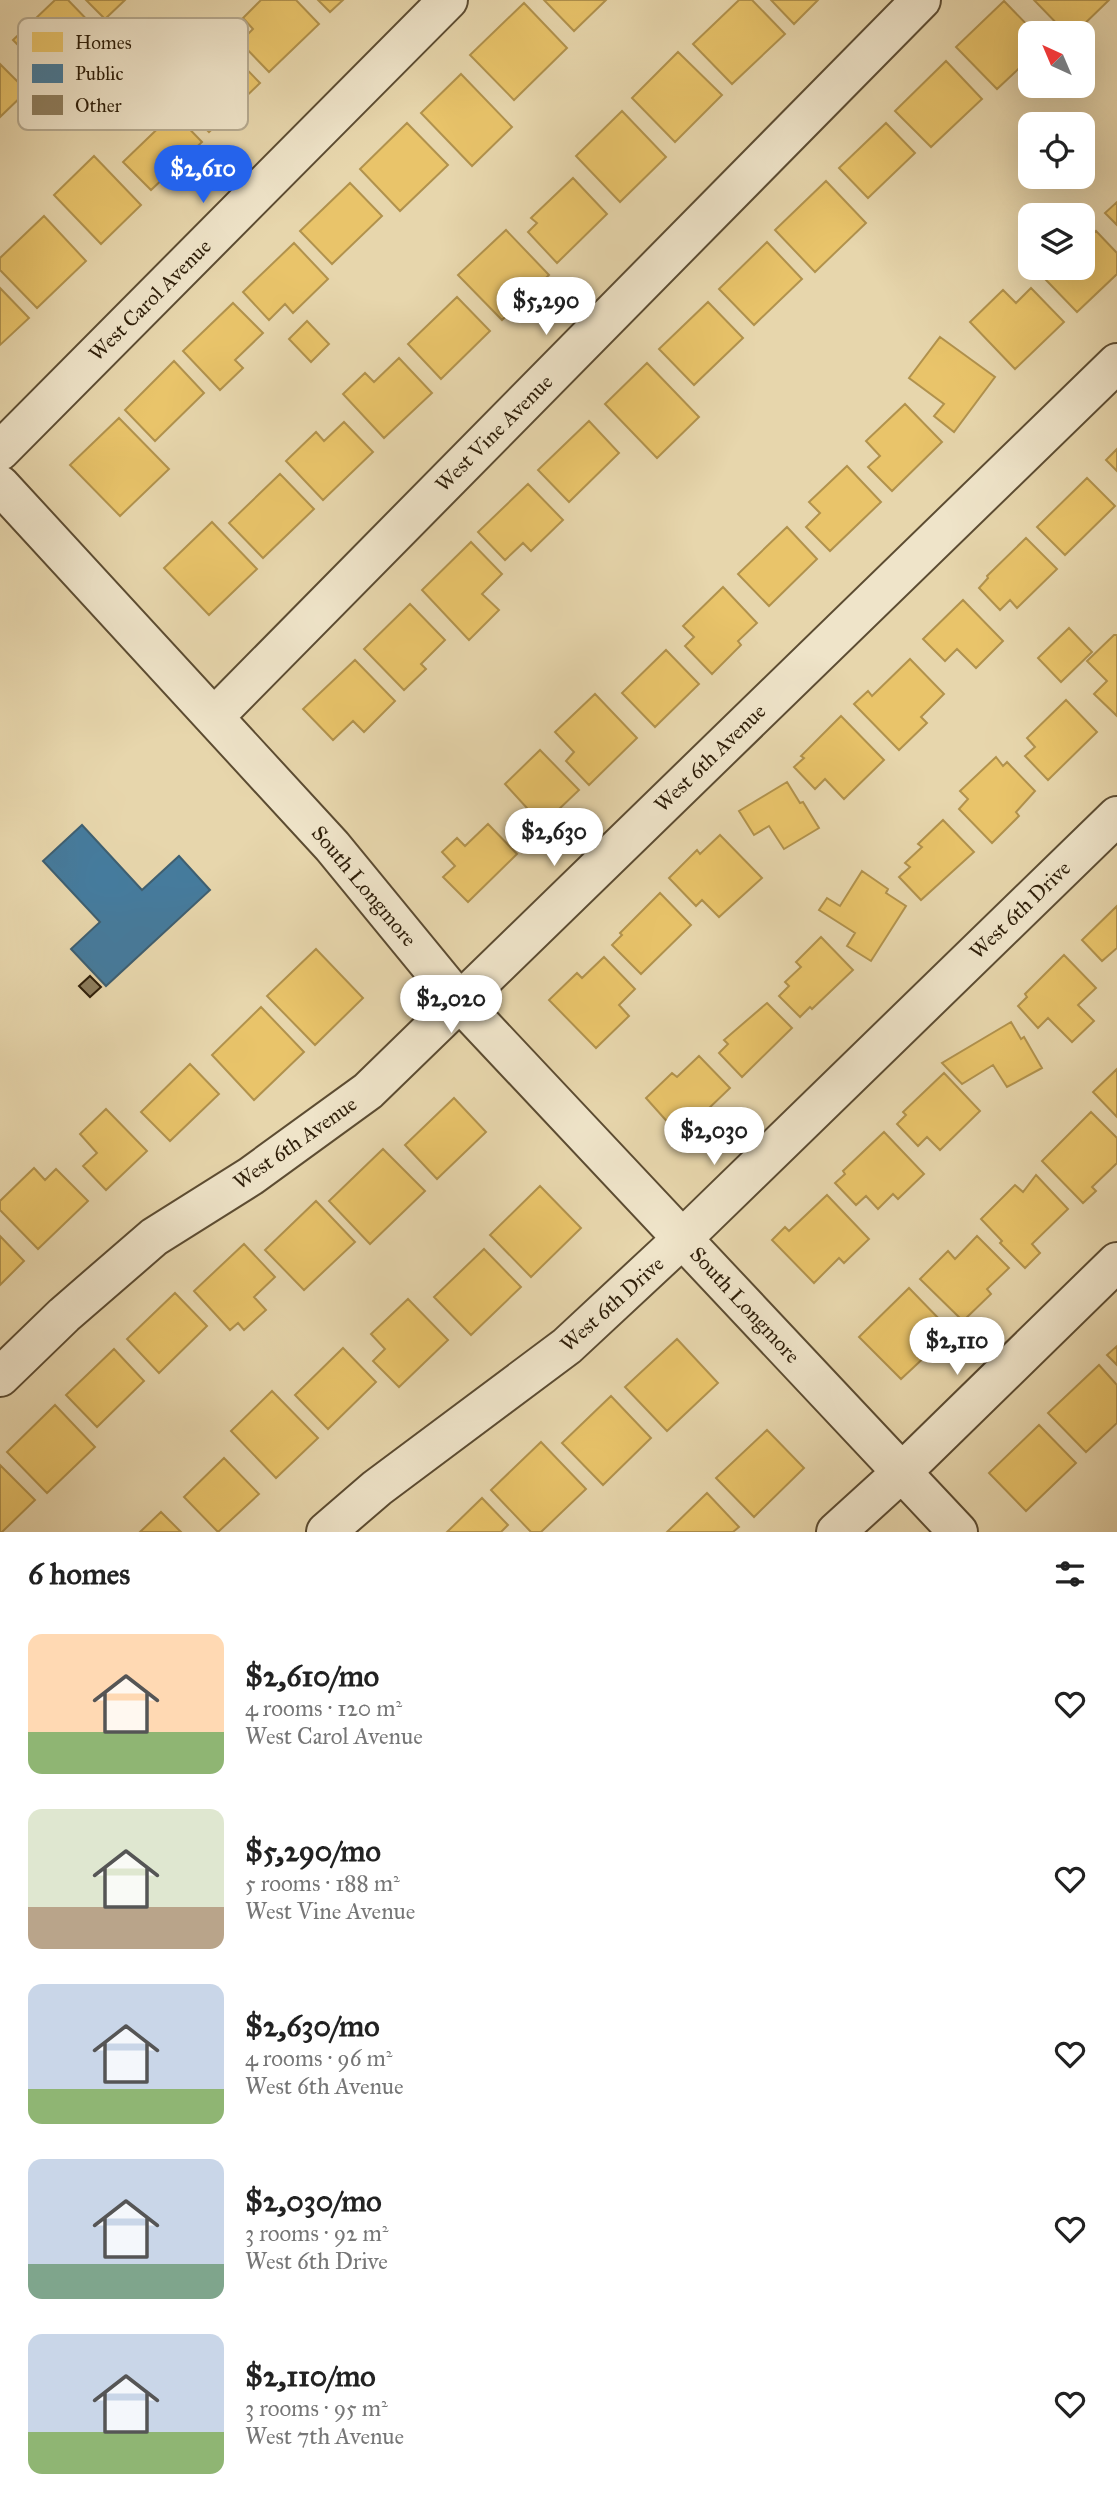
<!DOCTYPE html>
<html lang="en">
<head>
<meta charset="utf-8">
<style>
  body { margin:0; font-family:"IM FELL Great Primer",serif; background:#f6f6f6; color:#222; height:100vh; display:flex; flex-direction:column; font-size:26px; white-space:nowrap }
  * { box-sizing:border-box; margin:0 }
  p { font-size:23px; color:#767676 }
  .icon { flex:none; width:38px; height:38px; fill:none; stroke:currentColor; stroke-width:2; stroke-linecap:round; stroke-linejoin:round }
  .map { position:relative; height:1532px; overflow:hidden }
  .sheet { display:flex; flex-direction:column; background:#fff; flex:1 }
  .sheet>* { flex:none }
  .needle { width:46px; rotate:316deg }
  .controls { position:absolute; left:1018px; top:21px; display:grid; gap:14px }
  .controls a { display:grid; place-items:center; width:77px; height:77px; border-radius:14px; background:#fff; box-shadow:0 7px 28px #0002; font-size:35px }
  .price { position:absolute; translate:-50% -60px; padding:0 16px; border-radius:24px; background:#fff; color:#222; font-size:23px; line-height:46px; filter:drop-shadow(0 2px 4px #0008) }
  .price::after { content:''; position:absolute; left:50%; top:42px; width:21px; height:16px; margin-left:-10px; background:inherit; clip-path:polygon(0 0,100% 0,50% 100%) }
  .price.selected { background:#2563eb; color:#fff }
  ul { padding:0; list-style:none }
  li { display:flex; align-items:center; gap:21px; height:175px; padding:0 28px }
  li span { display:grid; place-items:center; flex:none; width:196px; height:140px; border-radius:14px; color:#555 }
  li>.icon { margin-inline-start:auto }
  span .icon { width:84px; height:84px; fill:#fffc; stroke-width:1 }
  li b { font-size:30px }
  h2 { display:flex; justify-content:space-between; align-items:center; height:84px; padding:0 28px; font-size:30px }
  .map>svg:first-child { display:block }
  .homes { fill:#e9c46a; stroke:#b1924d; stroke-width:2 }
  .public { fill:#457b9d; stroke:#3e5f71; stroke-width:2 }
  .building { fill:#8e7e5e; stroke:#2e1e09; stroke-width:2 }
  .lines { fill:none; stroke-linecap:round; stroke-linejoin:round }
  .minor-casing { stroke:#5c4c32; stroke-width:42 }
  .minor { stroke:#efe4c9; stroke-width:38 }
  .labels { text-anchor:middle; stroke-width:7; stroke-linejoin:round; paint-order:stroke }
  .street-label { font-size:21px; fill:#2e1e09; stroke:#efe4c9 }
  .key { fill:#efe4c9; stroke:#b5a98f; stroke-width:2 }
  .key-label { font-size:19px; fill:#2e1e09 }
</style>
</head>
<body>
<div class="map">
<svg width="1117" height="1532" viewBox="0 0 1117 1532">
  <rect width="100%" height="100%" fill="#e7d6ac"/>
  <filter id="stains"><feTurbulence type="fractalNoise" baseFrequency=".00286" numOctaves="4"/><feColorMatrix values="0 0 0 0 .2 0 0 0 0 .09 0 0 0 0 .02 0 0 0 .5 -.17"/></filter>
  <radialGradient id="worn" r=".72"><stop offset=".6" stop-color="#630" stop-opacity="0"/><stop offset="1" stop-color="#630" stop-opacity=".3"/></radialGradient>
  <path class="homes" d="M55 0H68L97 30 75 51 82 59 56 84 13 40Z
    M86 0H125L105 19Z
    M261 0H296L319 24 269 72 240 42 253 29 243 18Z
    M318 0H343L330 12Z
    M544 0H606L574 31Z
    M739 0H752L785 34 732 84 693 44Z
    M771 0H818L794 24Z
    M1034 0H1109L1075 33H1066Z
    M1004 1 1035 33H1031V61L1029 59 997 89 956 47Z
    M524 3 567 48 514 100 470 55Z
    M226 48 260 83 209 132 166 88 192 64 200 73Z
    M678 52 722 95 675 142 632 98Z
    M946 61 982 99 931 147 895 111Z
    M0 64 27 91 0 117Z
    M461 74 512 127 472 166 421 113Z
    M622 111 666 157 620 202 576 156Z
    M174 113 202 142 151 190 123 162Z
    M407 123 448 165 400 211 360 169Z
    M886 123 915 153 868 198 839 168Z
    M94 156 141 205 101 244 54 195Z
    M573 178 607 214 557 263 528 232 537 223 531 218Z
    M826 181 866 223 815 272 775 230Z
    M350 183 382 216 332 264 300 231Z
    M1117 202V225L1105 213Z
    M44 216 86 261 37 308 0 270V258Z
    M506 230 549 275 502 320 458 275Z
    M1096 231 1117 253V274L1077 312 1046 280 1058 268H1083V243Z
    M767 242 802 279 754 325 719 289Z
    M294 243 328 279 293 313 285 304 269 320 243 292Z
    M0 288 29 318 0 345Z
    M1031 288 1064 322 1015 369 970 322 1003 290 1016 303Z
    M457 297 490 331 441 379 408 344Z
    M708 302 743 338 694 385 659 349Z
    M233 303 263 333 235 360 243 368 220 390 183 351Z
    M307 321 329 344 311 362 289 339Z
    M940 337 995 377 954 432 934 416 944 404 909 378Z
    M399 358 432 393 384 438 343 394 365 373 374 382Z
    M174 361 204 393 155 441 125 410Z
    M647 363 699 417 657 458 605 404Z
    M905 404 942 442 892 491 868 467 880 456 866 441Z
    M119 418 169 469 120 516 70 465Z
    M589 421 619 453 569 502 538 470Z
    M344 422 373 452 323 500 286 461 316 432 324 441Z
    M1117 449V471L1106 460Z
    M847 466 881 502 830 551 806 527 820 513 809 502Z
    M280 474 314 509 263 558 229 523Z
    M1087 478 1115 506 1065 555 1037 527Z
    M528 484 563 520 531 551 523 543 505 560 478 532Z
    M212 522 257 569 209 615 164 568Z
    M787 527 817 559 769 606 738 574Z
    M1026 538 1057 569 1017 608 1010 600 1000 610 979 588 988 578 987 576Z
    M471 542 502 574 482 594 499 610 469 640 422 590Z
    M723 587 757 623 738 641 741 645 712 674 685 646 694 637 683 626Z
    M963 600 1003 641 976 668 957 649 945 661 923 639Z
    M410 604 445 640 421 664 426 669 404 690 364 649Z
    M1069 628 1092 652 1061 682 1038 658Z
    M1114 635H1117V716L1094 694 1107 681 1087 661Z
    M666 650 699 684 655 727 622 693Z
    M910 659 944 694 921 717 927 723 899 750 854 704 868 691 872 696Z
    M355 660 395 701 364 732 353 721 333 740 303 709Z
    M595 694 637 738 589 785 566 761 574 752 555 732Z
    M1066 700 1097 732 1048 780 1025 756 1035 747 1027 738Z
    M841 716 884 760 844 799 825 779 815 789 794 767 804 758 801 756Z
    M540 750 579 790 534 833 518 817 527 808 505 784Z
    M996 757 1003 766 1007 762 1035 791 1016 812 1019 816 992 843 959 809 968 799 960 791Z
    M787 782 800 803 803 802 819 828 784 849 769 826 754 835 739 811Z
    M943 820 974 852 921 900 899 877 910 867 905 863 922 847 918 844Z
    M488 824 517 854 468 902 443 877 455 866 442 852 457 838 465 846Z
    M720 835 762 878 719 917 702 900 696 906 669 878 697 850 700 854Z
    M862 871 888 889 886 893 906 906 871 961 847 946 855 933 819 910 827 898 840 906Z
    M660 893 691 925 641 974 612 945 622 935 620 933Z
    M1117 906V948L1102 961 1082 940Z
    M821 937 853 970 812 1009 810 1007 800 1017 779 996 789 986 785 982 801 967 796 962Z
    M316 949 363 998 315 1045 267 996Z
    M1064 955 1096 988 1078 1005 1094 1021 1072 1042 1048 1018 1038 1028 1018 1006 1027 997 1025 994Z
    M604 957 635 989 619 1005 629 1016 596 1048 549 1000 577 973 582 978Z
    M767 1003 792 1028 742 1077 719 1053 728 1044 724 1040Z
    M261 1007 304 1052 254 1100 212 1055Z
    M1011 1022 1021 1039 1024 1037 1042 1068 1007 1087 993 1065 962 1084 942 1063Z
    M699 1056 730 1088 680 1136 646 1098 672 1073 677 1077Z
    M190 1064 219 1094 170 1141 141 1112Z
    M1117 1069V1117L1093 1092Z
    M944 1073 980 1111 940 1150 927 1137 918 1146 897 1124 906 1115 903 1112Z
    M454 1098 486 1132 437 1179 405 1145Z
    M106 1109 147 1151 106 1190 83 1166 97 1153 80 1134Z
    M1091 1112 1117 1138V1163L1092 1187 1096 1191 1083 1203 1042 1161Z
    M884 1132 924 1174 898 1199 893 1194 878 1209 866 1196 856 1205 835 1183 845 1174 843 1171Z
    M383 1149 425 1191 370 1244 329 1201Z
    M34 1168 45 1180 56 1169 88 1201 38 1249 0 1210V1201Z
    M1036 1175 1068 1209 1032 1244 1040 1253 1025 1268 1000 1243 1002 1241 981 1219 1015 1185 1023 1192Z
    M540 1186 581 1228 531 1277 490 1235Z
    M827 1195 869 1239 844 1263 839 1258 814 1283 772 1240 785 1227 789 1231Z
    M316 1201 355 1242 304 1290 265 1250Z
    M0 1236 24 1261 0 1285Z
    M977 1236 1009 1268 987 1289 991 1294 963 1321 920 1279 948 1251 955 1259Z
    M244 1244 275 1277 254 1297 266 1310 244 1330 238 1323 230 1330 194 1291Z
    M484 1249 521 1287 471 1335 434 1297Z
    M909 1288 946 1326 924 1348 929 1353 901 1379 859 1337Z
    M175 1293 207 1326 159 1373 127 1339Z
    M408 1299 448 1340 399 1387 373 1361 385 1349 371 1334Z
    M677 1339 718 1383 667 1431 625 1387Z
    M1117 1346V1365L1107 1355Z
    M343 1348 376 1382 328 1429 295 1395Z
    M114 1349 144 1381 97 1427 66 1395Z
    M1099 1365 1117 1385V1423L1086 1452 1048 1413Z
    M272 1391 318 1438 276 1478 231 1431Z
    M611 1396 651 1438 603 1485 562 1443Z
    M55 1405 95 1447 47 1493 7 1452Z
    M1039 1425 1076 1463 1026 1511 989 1473Z
    M767 1430 804 1468 754 1517 716 1478Z
    M541 1442 586 1489 541 1532H531L491 1490Z
    M224 1458 259 1494 218 1532 184 1497Z
    M0 1465 35 1500 2 1532H0Z
    M707 1493 739 1527 733 1532H667Z
    M482 1498 508 1525 501 1532H447Z
    M161 1512 181 1532H140Z"/>
  <path class="public" d="M82 825 142 890 179 856 210 890 106 986 71 949 100 922 43 861Z"/>
  <path class="building" d="M90 976 101 987 90 997 79 986Z"/>
  <g class="lines">
    <defs>
      <path id="minor" d="M0 451 448 0
        M0 485 332 846 460 1002 958 1532
        M215 716 921 0
        M0 1377 64 1315 154 1237 251 1176 368 1091 1117 363
        M326 1532 377 1488 567 1346 683 1238 1117 816
        M836 1532 902 1472 1117 1262"/>
    </defs>
    <use href="#minor" class="minor-casing"/>
    <use href="#minor" class="minor"/>
  </g>
  <g class="labels">
    <g class="street-label">
      <text transform="translate(150 300) rotate(-45)" y="7">West Carol Avenue</text>
      <text transform="translate(494 433) rotate(-45)" y="7">West Vine Avenue</text>
      <text transform="translate(710 758) rotate(-44)" y="7">West 6th Avenue</text>
      <text transform="translate(364 886) rotate(50)" y="7">South Longmore</text>
      <text transform="translate(1020 910) rotate(-44)" y="7">West 6th Drive</text>
      <text transform="translate(295 1143) rotate(-35)" y="7">West 6th Avenue</text>
      <text transform="translate(612 1304) rotate(-42)" y="7">West 6th Drive</text>
      <text transform="translate(745 1305) rotate(47)" y="7">South Longmore</text>
    </g>
  </g>
  <rect x="18" y="18" width="230" height="112" rx="10" class="key"/>
  <rect x="32" y="32" width="31" height="20" fill="#e9c46a"/>
  <rect x="32" y="64" width="31" height="19" fill="#457b9d"/>
  <rect x="32" y="95" width="31" height="20" fill="#8e7e5e"/>
  <g class="key-label">
    <text x="75" y="49">Homes</text>
    <text x="75" y="80">Public</text>
    <text x="75" y="112">Other</text>
  </g>
  <rect width="100%" height="100%" filter="url(#stains)"/>
  <rect width="100%" height="100%" fill="url(#worn)"/>
</svg>
<div class="controls">
<a><svg class="needle" viewBox="-14 -14 28 28"><path d="M0-13l5 13h-10z" fill="#e53935"/><path d="M0 13l5-13h-10z" fill="#767676"/></svg></a>
<a><svg class="icon" aria-label="locate" viewBox="0 0 24 24"><circle cx="12" cy="12" r="6"/><path d="M12 2v4M12 18v4M2 12h4M18 12h4"/></svg></a>
<a><svg class="icon" aria-label="layers" viewBox="0 0 24 24"><path d="M12 4l9 5-9 5-9-5zM3 14l9 5 9-5"/></svg></a>
</div>
<b class="price selected" style="left:203px;top:205px">$2,610</b>
<b class="price" style="left:546px;top:337px">$5,290</b>
<b class="price" style="left:554px;top:868px">$2,630</b>
<b class="price" style="left:451px;top:1035px">$2,020</b>
<b class="price" style="left:714px;top:1167px">$2,030</b>
<b class="price" style="left:957px;top:1377px">$2,110</b>
</div>
<section class="sheet">
<h2>6 homes<svg class="icon" aria-label="filters" viewBox="0 0 24 24"><path d="M4 7h16M4 17h16"/><circle cx="9" cy="7" r="2"/><circle cx="15" cy="17" r="2"/></svg></h2>
<ul>
<li><span style="background:linear-gradient(#ffd9b3 70%,#8fb573 0)"><svg class="icon" aria-label="home" viewBox="0 0 24 24"><path d="M3 11l9-7 9 7M6 9v11h12V9"/></svg></span><div><b>$2,610/mo</b><p>4 rooms · 120 m²</p><p>West Carol Avenue</p></div><svg class="icon" aria-label="heart" viewBox="0 0 24 24"><path d="M12 20l-8-8c-3-5 5-10 8-4 3-6 11-1 8 4z"/></svg></li>
<li><span style="background:linear-gradient(#dfe7d0 70%,#b9a48a 0)"><svg class="icon" aria-label="home" viewBox="0 0 24 24"><path d="M3 11l9-7 9 7M6 9v11h12V9"/></svg></span><div><b>$5,290/mo</b><p>5 rooms · 188 m²</p><p>West Vine Avenue</p></div><svg class="icon" aria-label="heart" viewBox="0 0 24 24"><path d="M12 20l-8-8c-3-5 5-10 8-4 3-6 11-1 8 4z"/></svg></li>
<li><span style="background:linear-gradient(#c9d6e8 75%,#8fb573 0)"><svg class="icon" aria-label="home" viewBox="0 0 24 24"><path d="M3 11l9-7 9 7M6 9v11h12V9"/></svg></span><div><b>$2,630/mo</b><p>4 rooms · 96 m²</p><p>West 6th Avenue</p></div><svg class="icon" aria-label="heart" viewBox="0 0 24 24"><path d="M12 20l-8-8c-3-5 5-10 8-4 3-6 11-1 8 4z"/></svg></li>
<li><span style="background:linear-gradient(#c9d6e8 75%,#7fa58c 0)"><svg class="icon" aria-label="home" viewBox="0 0 24 24"><path d="M3 11l9-7 9 7M6 9v11h12V9"/></svg></span><div><b>$2,030/mo</b><p>3 rooms · 92 m²</p><p>West 6th Drive</p></div><svg class="icon" aria-label="heart" viewBox="0 0 24 24"><path d="M12 20l-8-8c-3-5 5-10 8-4 3-6 11-1 8 4z"/></svg></li>
<li><span style="background:linear-gradient(#c9d6e8 70%,#8fb573 0)"><svg class="icon" aria-label="home" viewBox="0 0 24 24"><path d="M3 11l9-7 9 7M6 9v11h12V9"/></svg></span><div><b>$2,110/mo</b><p>3 rooms · 95 m²</p><p>West 7th Avenue</p></div><svg class="icon" aria-label="heart" viewBox="0 0 24 24"><path d="M12 20l-8-8c-3-5 5-10 8-4 3-6 11-1 8 4z"/></svg></li>
</ul>
</section>
</body>
</html>
